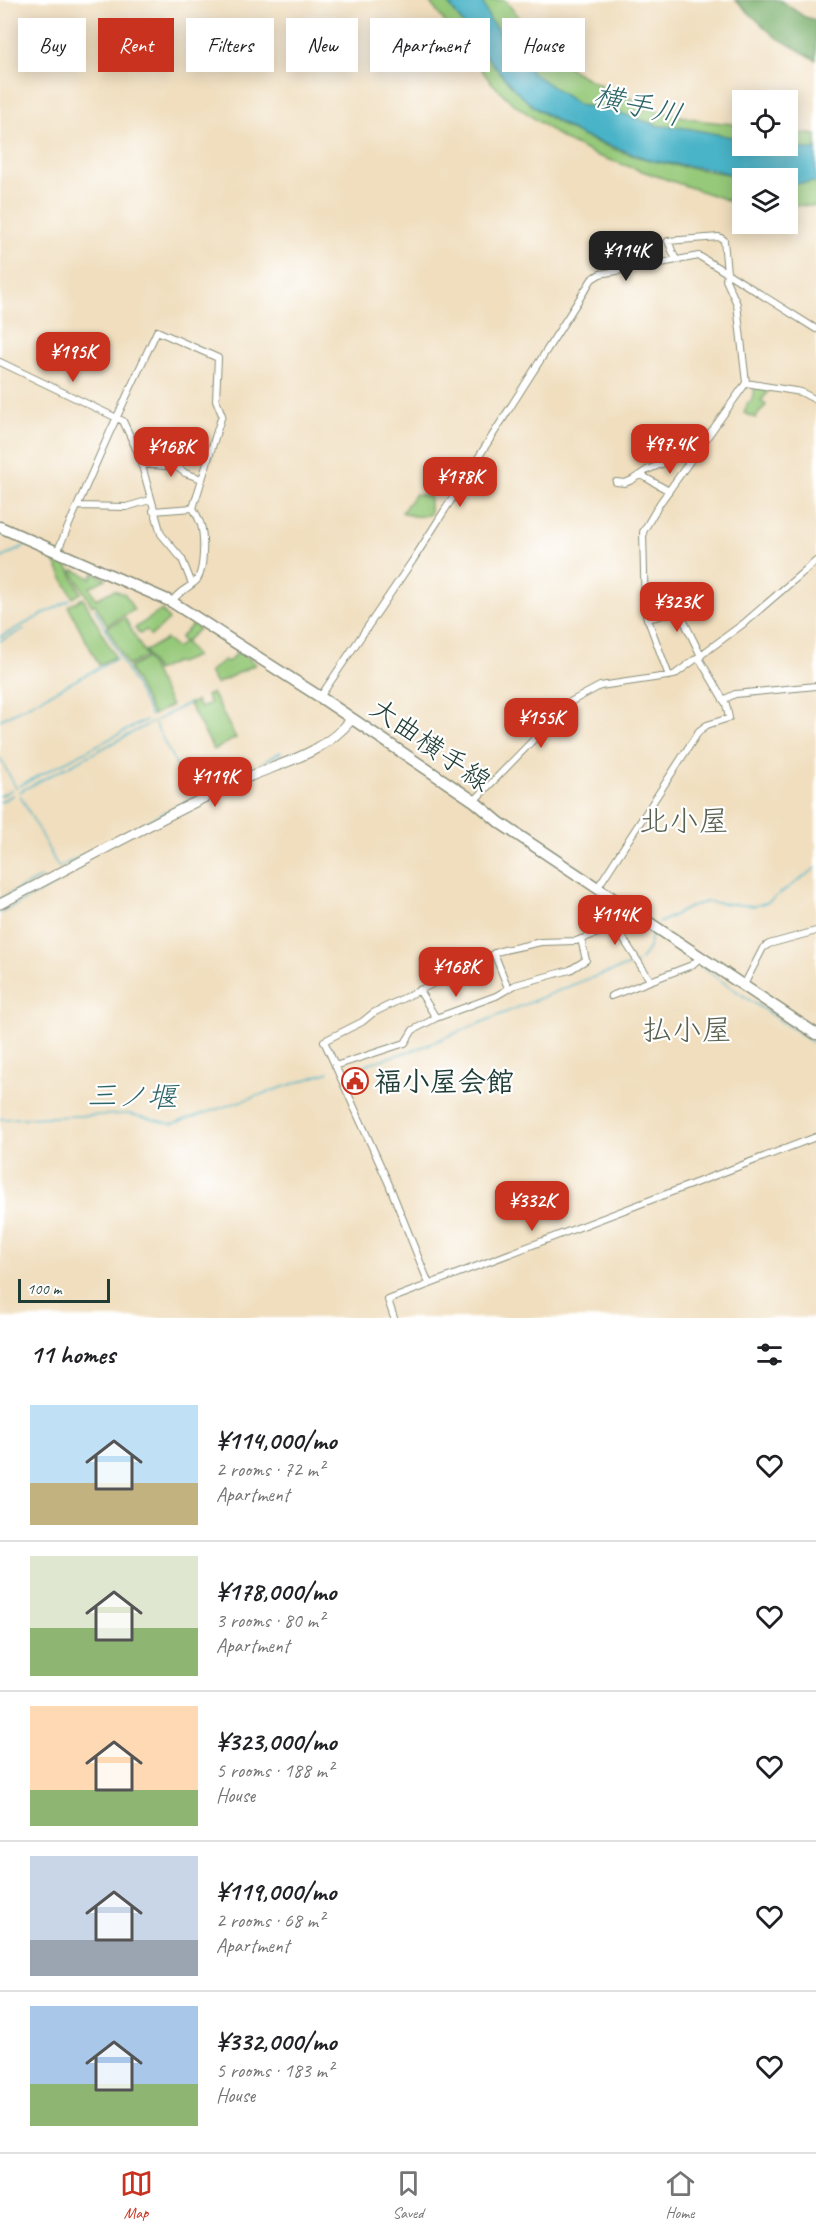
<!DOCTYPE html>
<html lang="en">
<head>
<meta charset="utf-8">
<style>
  body { margin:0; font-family:Caveat,"Klee One",sans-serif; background:#f2f2f2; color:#202124; height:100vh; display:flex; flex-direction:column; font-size:22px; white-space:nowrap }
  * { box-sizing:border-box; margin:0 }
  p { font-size:20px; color:#757577 }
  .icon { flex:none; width:33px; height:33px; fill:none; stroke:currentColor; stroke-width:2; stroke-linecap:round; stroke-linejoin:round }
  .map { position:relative; height:1318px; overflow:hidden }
  .panel { display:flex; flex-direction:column; background:#fff; flex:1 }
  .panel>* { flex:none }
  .hud { position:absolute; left:18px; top:18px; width:780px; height:54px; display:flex; gap:12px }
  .controls { position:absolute; left:732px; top:90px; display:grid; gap:12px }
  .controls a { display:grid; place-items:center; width:66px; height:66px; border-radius:0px; background:#fff; box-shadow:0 3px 15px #0003; font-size:30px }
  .scale { position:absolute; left:18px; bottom:15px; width:92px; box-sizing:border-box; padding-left:6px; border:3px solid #1f3d34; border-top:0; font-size:16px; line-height:21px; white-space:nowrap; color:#1f3d34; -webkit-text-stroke:4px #fff; paint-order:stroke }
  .price { position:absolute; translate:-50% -51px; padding:0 14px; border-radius:12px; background:#c8321e; color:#fff; font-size:20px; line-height:39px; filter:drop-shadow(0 2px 3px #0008) }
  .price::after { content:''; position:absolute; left:50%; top:36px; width:18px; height:14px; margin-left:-9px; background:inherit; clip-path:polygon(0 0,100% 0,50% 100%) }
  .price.selected { background:#222; color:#fff }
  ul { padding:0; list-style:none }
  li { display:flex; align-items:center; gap:18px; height:150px; padding:0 30px }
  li+li { border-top:2px solid #e0e0e0 }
  li span { display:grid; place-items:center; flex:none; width:168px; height:120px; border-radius:0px; color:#555 }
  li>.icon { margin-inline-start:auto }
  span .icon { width:72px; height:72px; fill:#fffc; stroke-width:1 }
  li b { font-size:26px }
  h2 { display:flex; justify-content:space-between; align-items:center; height:72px; padding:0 30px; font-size:26px }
  .tag { padding:0 21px; border-radius:0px; background:#fff; box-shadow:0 3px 15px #0003; font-size:21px; line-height:54px }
  .tag.selected { background:#c8321e; color:#fff }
  .tab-bar { display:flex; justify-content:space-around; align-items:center; height:84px; border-top:2px solid #e0e0e0; background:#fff; font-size:16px; color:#757577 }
  .tab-bar a { display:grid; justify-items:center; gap:3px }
  .tab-bar .selected { color:#c8321e }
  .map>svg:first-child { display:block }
  .green { fill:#96c979; stroke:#5a8356; stroke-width:1.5 }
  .forest { fill:#78ad69; stroke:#4c754e; stroke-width:1.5 }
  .water { fill:#49b3c7; stroke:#34787e; stroke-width:1.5 }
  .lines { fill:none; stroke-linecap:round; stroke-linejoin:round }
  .stream { stroke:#49b3c7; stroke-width:1.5 }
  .street-casing { stroke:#888e79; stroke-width:8 }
  .secondary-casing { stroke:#888e79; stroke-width:11 }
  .primary-casing { stroke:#888e79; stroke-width:13 }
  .street { stroke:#fff; stroke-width:6 }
  .secondary { stroke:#fff; stroke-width:9 }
  .primary { stroke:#fff; stroke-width:10 }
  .labels { text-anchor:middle; stroke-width:4.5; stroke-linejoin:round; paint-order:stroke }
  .street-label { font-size:28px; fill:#1f3d34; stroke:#fff }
  .poi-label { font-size:28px; font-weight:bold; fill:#1f3d34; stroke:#fff; text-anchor:start }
  .water-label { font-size:30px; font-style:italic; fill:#2e6667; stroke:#fff }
  .neighbourhood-label { font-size:30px; fill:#59624f; stroke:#fff }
</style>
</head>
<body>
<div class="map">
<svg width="816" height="1318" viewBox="0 0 816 1318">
  <rect width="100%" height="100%" fill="#fff"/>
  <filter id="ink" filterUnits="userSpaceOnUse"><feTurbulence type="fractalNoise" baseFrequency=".0167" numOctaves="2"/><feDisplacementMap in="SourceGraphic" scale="12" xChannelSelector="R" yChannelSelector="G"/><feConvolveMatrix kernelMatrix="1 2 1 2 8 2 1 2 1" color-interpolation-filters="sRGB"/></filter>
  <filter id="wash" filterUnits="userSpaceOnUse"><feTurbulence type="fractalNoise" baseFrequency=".008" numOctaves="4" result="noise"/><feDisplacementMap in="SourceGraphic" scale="24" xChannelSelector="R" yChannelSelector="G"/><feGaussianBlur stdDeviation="1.35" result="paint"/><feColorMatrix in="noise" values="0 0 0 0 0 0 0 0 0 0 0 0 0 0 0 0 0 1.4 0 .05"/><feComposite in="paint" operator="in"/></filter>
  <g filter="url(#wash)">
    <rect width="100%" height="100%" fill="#f0debe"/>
    <path class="green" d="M428 0H446C469 32 491 66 519 94 553 127 608 150 653 161 684 168 716 171 747 178H742V203L733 202 598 156 563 139 511 102 490 81Z
      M482 0H505L544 47 574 71 592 81 658 111 704 121 742 125V139L685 128 659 126 614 111 579 105 531 72 490 20Z
      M788 132 816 135V150L770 146H788Z
      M816 182V206L788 205V183Z
      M755 387 770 389 761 401 766 405 755 418 744 413 748 402H751Z
      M415 494 430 496V514C419 518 412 517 402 512Z
      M52 557 65 561 81 593 73 598Z
      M74 570 91 578 94 573 106 579 90 587 96 599 114 590 125 594 134 610 107 625 95 604 92 606 72 571Z
      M83 598 115 657 99 665 68 606Z
      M162 610 169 620 151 636 146 630 140 634 135 628Z
      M125 618 146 656 128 666 107 627Z
      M193 624 199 629 185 642 196 656 179 663 175 662 156 671 145 651 166 639 176 648 184 642 180 638Z
      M239 651 256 664 216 684 209 672 224 660 228 662Z
      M147 658 171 706 153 715 129 668Z
      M212 693 236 738 214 750 189 704 196 701 200 708 210 703 206 696Z"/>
    <path class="forest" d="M735 0H780L805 17 816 20V60L774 36Z"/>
    <path class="water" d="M446 0H482L490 20 531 72 579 105 614 111 659 126 685 128 742 139V146H770L816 150V182L790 184 788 183V178H747L710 169 653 161 580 135 536 108 519 94 487 57Z"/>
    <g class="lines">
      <path class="stream" d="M0 559 28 544
        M95 609 151 716
        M0 637 70 600
        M0 641 24 629
        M0 720 116 659
        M157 720 189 703
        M154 722 193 797
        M0 758 16 788
        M260 764 281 752
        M19 786 146 720
        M19 792 151 723
        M20 795 58 867
        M197 795 254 767
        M0 796 11 790
        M0 802 13 795
        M60 867 190 799
        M0 899 42 877
        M0 913 59 882
        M628 916 691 960
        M659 923 692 906 706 902 755 906 768 902 816 868
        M641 960 649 948 651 936
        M698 965 816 1045
        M343 1071 417 1049 582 981 637 963
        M0 1119 129 1114 172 1124 329 1072"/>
    </g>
  </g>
  <g filter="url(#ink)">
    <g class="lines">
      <defs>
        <path id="street" d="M676 260 668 241 719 237 724 240 727 273 816 329
          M0 362 123 421 139 455 161 534 182 559 192 584
          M746 383 801 392 816 400
          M141 464 177 467 185 473 202 479
          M641 475 669 491
          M616 482 625 483 632 480 647 470 678 457 707 435
          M78 506 126 507 150 500
          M153 511 193 508
          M57 552 109 434 157 331 218 358 216 400 222 415 193 508C196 513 199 519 201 525 204 536 205 571 196 581 188 589 178 591 172 602
          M647 619 679 611 701 656
          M320 697 413 560 592 279 600 274 699 256 727 273 726 280 737 304 746 383 660 503 643 532 645 612 669 676
          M723 700 735 694 816 686
          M474 801 570 702 600 686 674 675 743 624 816 561
          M598 887 699 731 707 725 729 718 726 704 699 658
          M613 923 650 980
          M494 953 508 988
          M744 985 763 948 769 944 816 931
          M419 990 436 1018
          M611 996 692 965 701 957
          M335 1066 405 1043 413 1030 436 1018 496 996 515 985 570 970 586 960 581 939
          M429 1284 388 1182 324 1041 362 1022 373 1013 500 951 541 942 576 941 598 933 629 909
          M394 1318 388 1300 816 1137"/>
        <path id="secondary" d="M0 904C78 864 155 820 235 783 279 762 319 758 352 719"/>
        <path id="primary" d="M0 527 172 602 320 697 474 801 500 823 816 1034"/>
      </defs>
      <use href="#street" class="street-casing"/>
      <use href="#secondary" class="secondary-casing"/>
      <use href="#primary" class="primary-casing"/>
      <use href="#street" class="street"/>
      <use href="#secondary" class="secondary"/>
      <use href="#primary" class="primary"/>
    </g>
  </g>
  <defs>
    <symbol id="civic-ring" viewBox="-11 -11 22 22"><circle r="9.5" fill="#fff" stroke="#c8321e" stroke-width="1.5"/><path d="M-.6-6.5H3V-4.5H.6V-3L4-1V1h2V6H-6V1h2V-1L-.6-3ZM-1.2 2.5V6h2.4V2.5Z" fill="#c8321e"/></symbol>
  </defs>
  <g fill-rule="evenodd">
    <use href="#civic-ring" x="340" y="1066" width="30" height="30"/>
  </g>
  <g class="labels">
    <g class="street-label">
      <text transform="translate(431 744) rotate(35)" y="10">大曲横手線</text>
    </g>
    <g class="poi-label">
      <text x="374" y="1091">福小屋会館</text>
    </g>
    <g class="water-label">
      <text transform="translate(638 105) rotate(14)" y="10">横手川</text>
      <text transform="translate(132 1096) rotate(1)" y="10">三ノ堰</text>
    </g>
    <g class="neighbourhood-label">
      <text x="684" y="831">北小屋</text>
      <text x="687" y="1040">払小屋</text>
    </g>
  </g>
</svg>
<div class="controls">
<a><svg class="icon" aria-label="locate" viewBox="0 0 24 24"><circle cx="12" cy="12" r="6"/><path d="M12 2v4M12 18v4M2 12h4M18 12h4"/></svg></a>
<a><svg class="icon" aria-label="layers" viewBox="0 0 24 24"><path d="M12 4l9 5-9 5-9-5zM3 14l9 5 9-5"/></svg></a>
</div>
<div class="scale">100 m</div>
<b class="price selected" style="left:626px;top:282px">¥114K</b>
<b class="price" style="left:73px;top:383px">¥195K</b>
<b class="price" style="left:670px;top:475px">¥97.4K</b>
<b class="price" style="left:171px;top:478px">¥168K</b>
<b class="price" style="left:460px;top:508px">¥178K</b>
<b class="price" style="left:677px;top:633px">¥323K</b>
<b class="price" style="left:541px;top:749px">¥155K</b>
<b class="price" style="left:215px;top:808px">¥119K</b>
<b class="price" style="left:615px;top:946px">¥114K</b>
<b class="price" style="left:456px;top:998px">¥168K</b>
<b class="price" style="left:532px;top:1232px">¥332K</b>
<div class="hud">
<a class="tag">Buy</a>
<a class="tag selected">Rent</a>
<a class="tag">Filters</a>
<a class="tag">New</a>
<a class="tag">Apartment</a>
<a class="tag">House</a>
</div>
</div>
<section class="panel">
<h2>11 homes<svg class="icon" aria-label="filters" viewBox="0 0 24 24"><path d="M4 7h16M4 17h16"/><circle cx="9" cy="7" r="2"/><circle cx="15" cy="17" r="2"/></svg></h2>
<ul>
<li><span style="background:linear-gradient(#bfe0f5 65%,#c2b280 0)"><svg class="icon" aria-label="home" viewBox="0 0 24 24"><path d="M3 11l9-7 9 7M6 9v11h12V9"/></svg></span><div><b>¥114,000/mo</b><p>2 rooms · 72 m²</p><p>Apartment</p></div><svg class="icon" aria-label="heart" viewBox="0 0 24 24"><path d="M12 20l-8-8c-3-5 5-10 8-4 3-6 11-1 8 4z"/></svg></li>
<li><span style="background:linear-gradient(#dfe7d0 60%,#8fb573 0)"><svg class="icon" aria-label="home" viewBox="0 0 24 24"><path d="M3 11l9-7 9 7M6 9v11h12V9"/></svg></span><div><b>¥178,000/mo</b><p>3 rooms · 80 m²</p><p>Apartment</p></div><svg class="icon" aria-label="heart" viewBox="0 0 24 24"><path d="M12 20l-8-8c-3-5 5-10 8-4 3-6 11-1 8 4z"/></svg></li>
<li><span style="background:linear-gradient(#ffd9b3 70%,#8fb573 0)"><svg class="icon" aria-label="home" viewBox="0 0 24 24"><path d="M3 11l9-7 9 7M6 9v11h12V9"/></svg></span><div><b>¥323,000/mo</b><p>5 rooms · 188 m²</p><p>House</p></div><svg class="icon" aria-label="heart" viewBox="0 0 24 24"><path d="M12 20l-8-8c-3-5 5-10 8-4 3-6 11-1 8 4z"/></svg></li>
<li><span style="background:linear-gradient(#c9d6e8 70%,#9aa5b1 0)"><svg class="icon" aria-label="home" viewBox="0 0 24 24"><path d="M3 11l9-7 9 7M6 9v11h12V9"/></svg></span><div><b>¥119,000/mo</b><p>2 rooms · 68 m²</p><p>Apartment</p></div><svg class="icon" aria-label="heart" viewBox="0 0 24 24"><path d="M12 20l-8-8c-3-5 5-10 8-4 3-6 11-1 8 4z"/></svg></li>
<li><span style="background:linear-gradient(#a9c7e8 65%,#8fb573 0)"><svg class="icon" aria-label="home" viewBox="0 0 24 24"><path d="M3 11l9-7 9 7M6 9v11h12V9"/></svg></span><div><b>¥332,000/mo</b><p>5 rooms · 183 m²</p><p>House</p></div><svg class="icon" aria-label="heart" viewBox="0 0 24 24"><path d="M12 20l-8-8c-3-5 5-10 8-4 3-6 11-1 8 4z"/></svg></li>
</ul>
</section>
<nav class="tab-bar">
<a class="selected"><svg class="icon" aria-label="map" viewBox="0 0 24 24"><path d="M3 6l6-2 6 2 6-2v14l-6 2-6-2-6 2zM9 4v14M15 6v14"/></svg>Map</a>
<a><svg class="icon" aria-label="saved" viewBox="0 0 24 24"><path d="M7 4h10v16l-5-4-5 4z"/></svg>Saved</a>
<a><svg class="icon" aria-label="home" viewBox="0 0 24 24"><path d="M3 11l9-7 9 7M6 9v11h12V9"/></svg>Home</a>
</nav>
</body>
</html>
